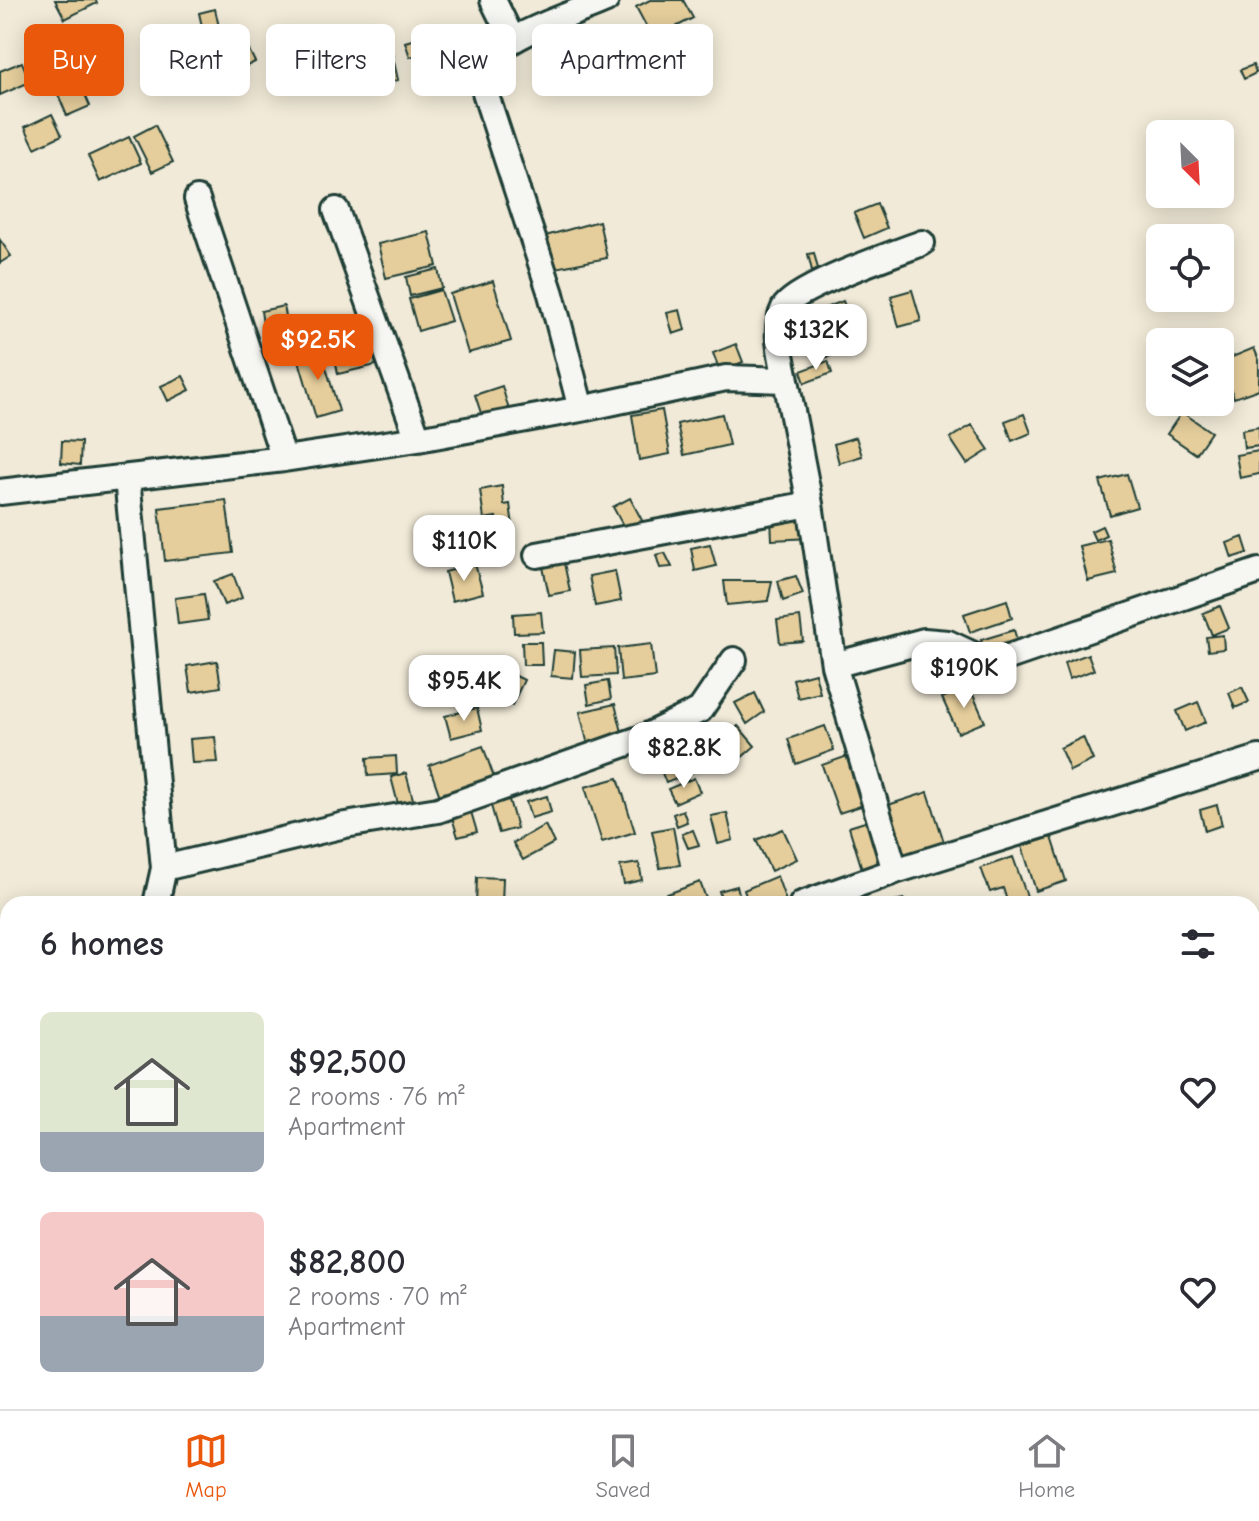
<!DOCTYPE html>
<html lang="en">
<head>
<meta charset="utf-8">
<style>
  body { margin:0; font-family:"Comic Neue",sans-serif; background:#f2f2f3; color:#2b2b33; height:100vh; display:flex; flex-direction:column; font-size:30px; white-space:nowrap }
  * { box-sizing:border-box; margin:0 }
  p { font-size:26px; color:#7c7c81 }
  .icon { flex:none; width:44px; height:44px; fill:none; stroke:currentColor; stroke-width:2; stroke-linecap:round; stroke-linejoin:round }
  .map { position:relative; flex:1; overflow:hidden }
  .side { position:absolute; left:0px; top:896px; width:1260px; height:514px; display:flex; flex-direction:column; background:#fff; border-radius:24px 24px 0 0; box-shadow:0 4px 20px #0003 }
  .side>* { flex:none }
  .banner { position:absolute; left:24px; top:24px; width:800px; height:72px; display:flex; gap:16px }
  .needle { width:52px; rotate:156deg }
  .controls { position:absolute; left:1146px; top:120px; display:grid; gap:16px }
  .controls a { display:grid; place-items:center; width:88px; height:88px; border-radius:12px; background:#fff; box-shadow:0 4px 20px #0003; font-size:40px }
  .price { position:absolute; translate:-50% -68px; padding:0 18px; border-radius:16px; background:#fff; color:#222; font-size:26px; line-height:52px; filter:drop-shadow(0 2px 4px #0008) }
  .price::after { content:''; position:absolute; left:50%; top:48px; width:24px; height:18px; margin-left:-12px; background:inherit; clip-path:polygon(0 0,100% 0,50% 100%) }
  .price.selected { background:#ea580c; color:#fff }
  ul { padding:0; list-style:none }
  li { display:flex; align-items:center; gap:24px; height:200px; padding:0 40px }
  li span { display:grid; place-items:center; flex:none; width:224px; height:160px; border-radius:12px; color:#555 }
  li>.icon { margin-inline-start:auto }
  span .icon { width:96px; height:96px; fill:#fffc; stroke-width:1 }
  li b { font-size:34px }
  h2 { display:flex; justify-content:space-between; align-items:center; height:96px; padding:0 40px; font-size:34px }
  .tag { padding:0 28px; border-radius:12px; background:#fff; box-shadow:0 4px 20px #0003; font-size:28px; line-height:72px }
  .tag.selected { background:#ea580c; color:#fff }
  .tab-bar { display:flex; justify-content:space-around; align-items:center; height:112px; border-top:2px solid #e1e1e2; background:#fff; font-size:22px; color:#7c7c81 }
  .tab-bar a { display:grid; justify-items:center; gap:4px }
  .tab-bar .selected { color:#ea580c }
  .map>svg:first-child { display:block }
  .building { fill:#e6ce9c; stroke:#1f3d34; stroke-width:2 }
  .lines { fill:none; stroke-linecap:round; stroke-linejoin:round }
  .minor-casing { stroke:#1f3d34; stroke-width:30 }
  .minor { stroke:#f6f6f2; stroke-width:24 }
</style>
</head>
<body>
<div class="map">
<svg width="1259" height="1409" viewBox="0 0 1259 1409">
  <rect width="100%" height="100%" fill="#f1ead8"/>
  <filter id="ink" filterUnits="userSpaceOnUse"><feTurbulence type="fractalNoise" baseFrequency=".0125" numOctaves="2"/><feDisplacementMap in="SourceGraphic" scale="16" xChannelSelector="R" yChannelSelector="G"/><feConvolveMatrix kernelMatrix="1 2 1 2 8 2 1 2 1" color-interpolation-filters="sRGB"/></filter>
  <g filter="url(#ink)">
    <path class="building" d="M55 0H96L97 3 65 19Z
      M650 0H683L693 18 653 39 636 7Z
      M215 9 221 36 205 40 199 13Z
      M242 36 255 62 226 76 213 49Z
      M423 37 428 52 410 57 405 42Z
      M391 48 398 80 374 86 366 54Z
      M22 62 30 82 0 95V71Z
      M1253 65 1256 73 1244 79 1240 70Z
      M80 83 90 106 67 116 57 92Z
      M52 114 62 135 35 148 25 127Z
      M155 125 173 162 152 172 134 136Z
      M129 137 141 163 100 182 88 156Z
      M877 204 887 228 864 238 854 213Z
      M599 221 607 258 550 269 542 237Z
      M429 232 437 266 386 278 378 244Z
      M0 240 11 256 0 263Z
      M814 253 819 273 813 275 808 254Z
      M438 269 442 288 410 296 406 277Z
      M493 281 511 341 468 353 450 294Z
      M441 290 451 321 418 331 409 299Z
      M912 290 921 321 899 327 891 296Z
      M843 301 860 345 819 360 802 317Z
      M284 306 288 326 264 330 261 311Z
      M680 310 685 330 673 334 667 313Z
      M371 344 376 365 338 374 334 353Z
      M736 344 743 362 720 371 713 353Z
      M320 347 339 411 316 418 297 354Z
      M1254 348 1259 360V389L1234 398 1220 362Z
      M828 361 832 373 805 383 801 371Z
      M183 376 190 390 168 401 161 386Z
      M502 386 509 410 483 419 475 395Z
      M662 410 670 454 639 460 632 415Z
      M1182 412 1211 432 1196 454 1167 434Z
      M722 414 729 445 684 455 677 424Z
      M1024 414 1031 433 1012 441 1005 421Z
      M972 425 989 450 967 464 950 438Z
      M1259 427V446L1244 448 1242 430Z
      M856 437 862 456 839 463 834 444Z
      M62 441 81 442 80 465 61 463Z
      M1259 451V474L1240 478 1236 455Z
      M1127 474 1137 507 1110 515 1100 481Z
      M502 486 504 505 510 504 513 526 498 528 496 517 484 519 480 490Z
      M630 498 644 524 627 533 613 507Z
      M226 500 233 553 165 561 159 508Z
      M810 515 811 538 772 540 771 517Z
      M1102 526 1106 535 1095 540 1091 531Z
      M1243 537 1248 553 1232 558 1227 543Z
      M1108 539 1117 574 1088 581 1079 546Z
      M710 544 716 566 695 571 691 548Z
      M665 553 672 567 660 568 656 555Z
      M564 563 570 591 549 595 543 567Z
      M475 564 483 593 452 601 445 572Z
      M615 571 621 601 595 606 589 576Z
      M233 574 242 598 224 605 214 581Z
      M796 576 803 594 783 601 778 581Z
      M724 581H772L768 601 727 605Z
      M204 594 208 620 178 624 175 598Z
      M1007 600 1012 618 970 632 964 614Z
      M1220 606 1229 628 1212 635 1203 613Z
      M541 612 543 632 514 633 513 614Z
      M800 617 803 641 780 643 777 620Z
      M1014 630 1019 647 985 657 981 640Z
      M1223 635 1224 649 1208 651 1206 637Z
      M522 642H541L542 665H523Z
      M651 644 655 677 621 681 618 648Z
      M614 648 616 675 582 677 580 650Z
      M554 650 575 652 573 678 551 676Z
      M1088 654 1094 670 1069 679 1064 663Z
      M217 661 221 687 191 692 187 666Z
      M500 668 524 680 512 705 487 693Z
      M815 673 820 693 798 698 793 679Z
      M608 681 611 699 589 704 586 685Z
      M969 686 985 722 958 733 942 698Z
      M1242 687 1249 702 1235 708 1229 693Z
      M755 693 764 712 747 724 735 703Z
      M1198 702 1206 722 1185 731 1177 711Z
      M615 704 623 736 588 745 580 712Z
      M477 708 482 730 451 738 445 716Z
      M738 726 755 746 741 758 724 739Z
      M825 726 834 750 796 764 788 739Z
      M674 731 683 750 663 760 654 740Z
      M215 737 218 762 192 763 190 739Z
      M1083 737 1093 760 1070 771 1060 748Z
      M483 746 497 786 443 805 429 765Z
      M856 753 873 802 839 813 822 765Z
      M396 756 397 774 368 776 367 758Z
      M684 758 691 773 666 783 660 768Z
      M406 773 414 803 399 808 391 777Z
      M618 778 635 832 602 842 585 787Z
      M694 778 700 792 675 803 668 789Z
      M928 792 944 842 901 856 885 806Z
      M507 793 517 828 499 833 489 799Z
      M547 796 551 812 531 818 526 802Z
      M469 805 477 832 458 837 450 811Z
      M1217 805 1222 825 1205 831 1200 810Z
      M683 810 687 822 677 826 673 814Z
      M727 813 733 840 718 844 711 816Z
      M868 821 882 863 862 869 849 827Z
      M545 825 554 843 523 860 513 843Z
      M673 827 680 865 660 868 652 831Z
      M783 829 797 859 771 871 756 840Z
      M693 830 699 845 688 848 682 834Z
      M1052 837 1066 881 1036 891 1022 846Z
      M1013 857 1029 902 1022 904H1008L1003 888 990 892 981 868Z
      M639 863 642 880 624 884 620 866Z
      M777 876 787 904H749L744 890Z
      M477 877 503 878 502 904H476Z
      M700 882 708 904H664L662 896Z
      M737 886 742 904H723L719 891Z
      M904 899 905 904H880Z
      M8 1337V1359L4 1360 0 1338Z
      M47 1402H63L65 1409H36L35 1405Z
      M76 1402H91L92 1409H77Z"/>
    <g class="lines">
      <defs>
        <path id="minor" d="M493 0 512 39
          M197 199 284 459
          M336 210 418 439
          M786 380C782 357 773 331 784 308 795 287 896 253 922 243
          M581 409 551 294 485 92C485 82 483 71 489 61 504 35 577 13 606 0
          M127 478 164 868
          M0 492 284 459 418 439 581 409 726 378 786 380 810 504 834 665 895 871
          M537 555 810 504
          M834 665 924 641 948 643 991 663 1259 571
          M156 904 164 868 345 825 438 810 645 737 700 710 734 660
          M802 904 895 871 1259 758
          M0 1379 8 1378
          M112 1402 113 1409
          M283 1402 284 1409"/>
      </defs>
      <use href="#minor" class="minor-casing"/>
      <use href="#minor" class="minor"/>
    </g>
  </g>
</svg>
<div class="controls">
<a><svg class="needle" viewBox="-14 -14 28 28"><path d="M0-13l5 13h-10z" fill="#e53935"/><path d="M0 13l5-13h-10z" fill="#7c7c81"/></svg></a>
<a><svg class="icon" aria-label="locate" viewBox="0 0 24 24"><circle cx="12" cy="12" r="6"/><path d="M12 2v4M12 18v4M2 12h4M18 12h4"/></svg></a>
<a><svg class="icon" aria-label="layers" viewBox="0 0 24 24"><path d="M12 4l9 5-9 5-9-5zM3 14l9 5 9-5"/></svg></a>
</div>
<b class="price" style="left:816px;top:372px">$132K</b>
<b class="price selected" style="left:318px;top:382px">$92.5K</b>
<b class="price" style="left:464px;top:583px">$110K</b>
<b class="price" style="left:964px;top:710px">$190K</b>
<b class="price" style="left:464px;top:723px">$95.4K</b>
<b class="price" style="left:684px;top:790px">$82.8K</b>
<div class="banner">
<a class="tag selected">Buy</a>
<a class="tag">Rent</a>
<a class="tag">Filters</a>
<a class="tag">New</a>
<a class="tag">Apartment</a>
</div>
<section class="side">
<h2>6 homes<svg class="icon" aria-label="filters" viewBox="0 0 24 24"><path d="M4 7h16M4 17h16"/><circle cx="9" cy="7" r="2"/><circle cx="15" cy="17" r="2"/></svg></h2>
<ul>
<li><span style="background:linear-gradient(#dfe7d0 75%,#9aa5b1 0)"><svg class="icon" aria-label="home" viewBox="0 0 24 24"><path d="M3 11l9-7 9 7M6 9v11h12V9"/></svg></span><div><b>$92,500</b><p>2 rooms · 76 m²</p><p>Apartment</p></div><svg class="icon" aria-label="heart" viewBox="0 0 24 24"><path d="M12 20l-8-8c-3-5 5-10 8-4 3-6 11-1 8 4z"/></svg></li>
<li><span style="background:linear-gradient(#f6c9c9 65%,#9aa5b1 0)"><svg class="icon" aria-label="home" viewBox="0 0 24 24"><path d="M3 11l9-7 9 7M6 9v11h12V9"/></svg></span><div><b>$82,800</b><p>2 rooms · 70 m²</p><p>Apartment</p></div><svg class="icon" aria-label="heart" viewBox="0 0 24 24"><path d="M12 20l-8-8c-3-5 5-10 8-4 3-6 11-1 8 4z"/></svg></li>
</ul>
</section>
</div>
<nav class="tab-bar">
<a class="selected"><svg class="icon" aria-label="map" viewBox="0 0 24 24"><path d="M3 6l6-2 6 2 6-2v14l-6 2-6-2-6 2zM9 4v14M15 6v14"/></svg>Map</a>
<a><svg class="icon" aria-label="saved" viewBox="0 0 24 24"><path d="M7 4h10v16l-5-4-5 4z"/></svg>Saved</a>
<a><svg class="icon" aria-label="home" viewBox="0 0 24 24"><path d="M3 11l9-7 9 7M6 9v11h12V9"/></svg>Home</a>
</nav>
</body>
</html>
